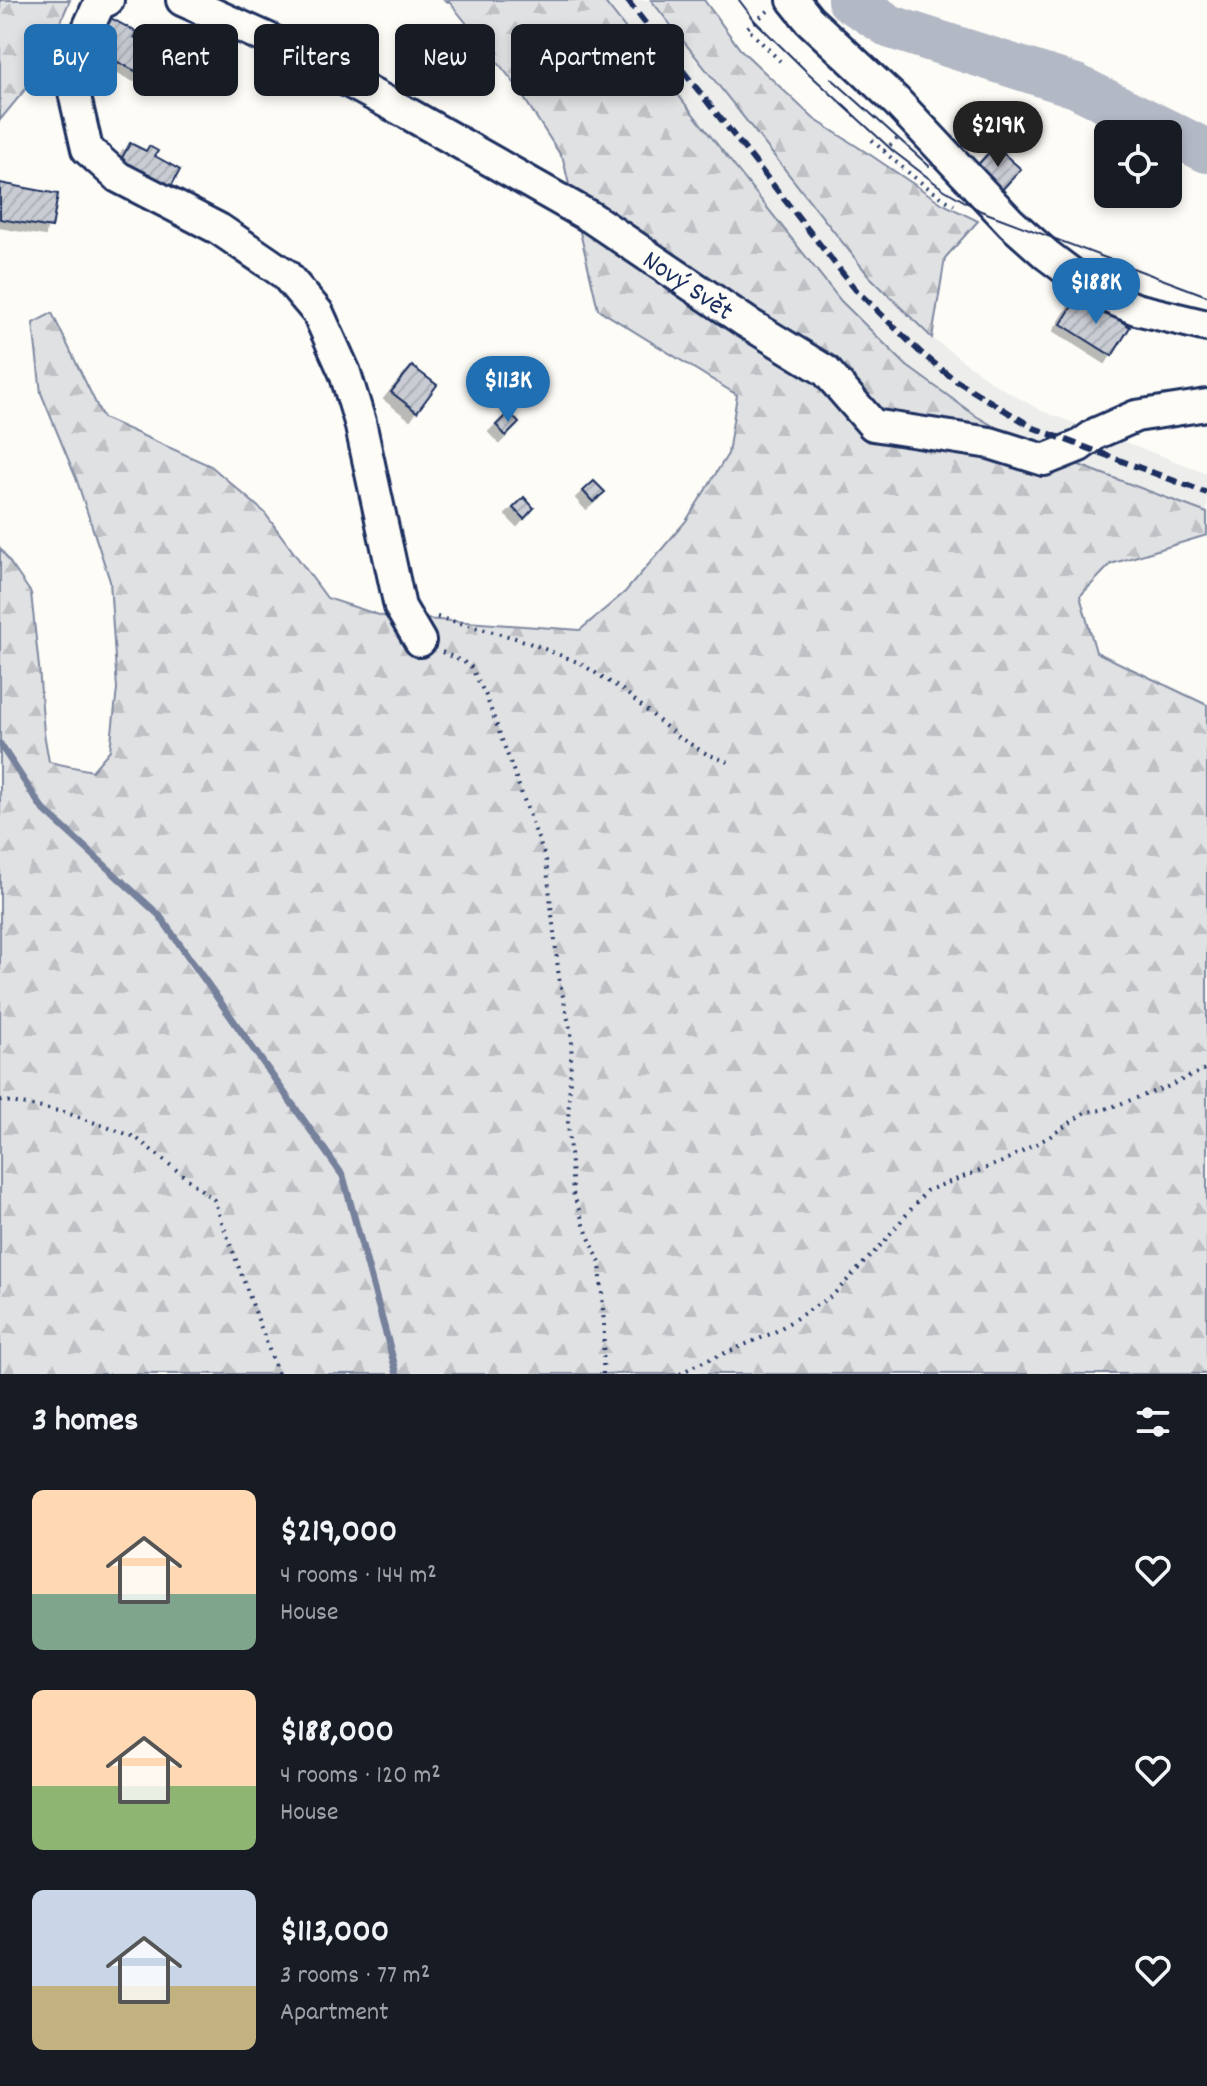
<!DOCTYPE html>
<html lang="en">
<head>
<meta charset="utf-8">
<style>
  body { margin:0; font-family:Dekko,sans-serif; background:#20242c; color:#f1f3f6; height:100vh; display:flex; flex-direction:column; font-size:30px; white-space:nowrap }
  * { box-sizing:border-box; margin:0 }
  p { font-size:26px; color:#9ea1a6 }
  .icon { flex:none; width:44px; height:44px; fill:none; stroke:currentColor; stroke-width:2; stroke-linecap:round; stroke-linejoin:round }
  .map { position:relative; height:1374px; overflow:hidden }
  .drawer { display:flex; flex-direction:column; background:#171b24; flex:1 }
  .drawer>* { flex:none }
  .top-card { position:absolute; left:24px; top:24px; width:800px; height:72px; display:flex; gap:16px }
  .buttons { position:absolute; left:1094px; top:120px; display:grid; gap:16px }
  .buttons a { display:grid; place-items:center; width:88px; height:88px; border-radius:12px; background:#171b24; box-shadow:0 4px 12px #0003; font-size:40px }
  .price { position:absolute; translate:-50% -68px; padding:0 18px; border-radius:28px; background:#1f6fb2; color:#fff; font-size:26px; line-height:52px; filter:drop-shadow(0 2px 4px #0008) }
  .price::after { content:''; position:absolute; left:50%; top:48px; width:24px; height:18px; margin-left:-12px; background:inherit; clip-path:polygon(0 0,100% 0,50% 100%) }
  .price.on { background:#222; color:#fff }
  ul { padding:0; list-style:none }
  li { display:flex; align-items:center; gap:24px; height:200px; padding:0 32px }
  li span { display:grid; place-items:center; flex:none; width:224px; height:160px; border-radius:12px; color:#555 }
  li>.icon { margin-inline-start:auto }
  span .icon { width:96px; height:96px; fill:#fffc; stroke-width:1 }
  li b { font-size:34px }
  h2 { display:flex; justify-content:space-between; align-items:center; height:96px; padding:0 32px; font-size:34px }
  .tag { padding:0 28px; border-radius:12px; background:#171b24; box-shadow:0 4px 12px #0003; font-size:28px; line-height:72px }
  .tag.on { background:#1f6fb2; color:#fff }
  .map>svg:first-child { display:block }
  .built { fill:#edeeec }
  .forest { fill:url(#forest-firs); stroke:#7e88a0; stroke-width:2 }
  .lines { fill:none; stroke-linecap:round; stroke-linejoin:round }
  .stream { stroke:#76819c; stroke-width:7 }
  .river { stroke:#b3b8c5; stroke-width:44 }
  .building { fill:url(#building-hatch); stroke:#1b2f5e; stroke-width:2; filter:url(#shadow) }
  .minor-casing { stroke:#1b2f5e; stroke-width:36 }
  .path { stroke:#1b2f5e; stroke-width:4; stroke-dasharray:2 6; stroke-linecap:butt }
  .minor { stroke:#fdfcf7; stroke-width:30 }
  .tram { stroke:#1b2f5e; stroke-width:2 }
  .rail { stroke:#1b2f5e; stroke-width:6; stroke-dasharray:12 6; stroke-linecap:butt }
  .labels { text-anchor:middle; stroke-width:8; stroke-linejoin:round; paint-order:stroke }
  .street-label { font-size:28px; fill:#1b2f5e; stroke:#fdfcf7 }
</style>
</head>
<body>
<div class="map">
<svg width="1207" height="1374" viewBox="0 0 1207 1374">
  <defs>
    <pattern id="forest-firs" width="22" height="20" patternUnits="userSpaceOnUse" patternTransform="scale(2)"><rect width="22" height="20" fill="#e0e1e3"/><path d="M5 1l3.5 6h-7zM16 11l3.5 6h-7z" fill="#c0c1c5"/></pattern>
    <pattern id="building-hatch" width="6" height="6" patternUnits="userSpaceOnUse" patternTransform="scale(2)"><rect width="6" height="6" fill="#c9ccd3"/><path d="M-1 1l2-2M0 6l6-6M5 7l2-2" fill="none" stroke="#acb0b8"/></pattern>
    <filter id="shadow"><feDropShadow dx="-7" dy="7" stdDeviation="0" flood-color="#0004"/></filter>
  </defs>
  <rect width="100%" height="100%" fill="#fdfcf7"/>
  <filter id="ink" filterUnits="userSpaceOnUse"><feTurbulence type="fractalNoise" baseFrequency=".0125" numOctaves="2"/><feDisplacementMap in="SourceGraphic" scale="16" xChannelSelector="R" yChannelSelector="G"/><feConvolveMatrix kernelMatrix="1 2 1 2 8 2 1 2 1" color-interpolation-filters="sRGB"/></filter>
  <g filter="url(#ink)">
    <path class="built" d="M603 0H651L869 276 932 338 996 385 1042 411 1207 473V513L1026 445 976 416 907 366 841 301Z"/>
    <path class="forest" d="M0 0H70L38 74 0 120Z
      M445 0H603L841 301 907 366 976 416 1026 445 1207 513V535L1111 564 1080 596 1096 652 1207 705V1374H0V548L31 593 39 667 44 733 49 762 92 771 110 750 117 689 110 581 76 478 41 393 33 323 52 313 103 418 211 466 264 512 327 598 382 616 580 630 625 592 686 521 728 454 737 395 598 309 563 159 515 84 451 4Z
      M651 0H704L740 49 814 119 872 156 943 204 978 221 945 258 932 338 869 276Z"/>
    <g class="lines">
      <path class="stream" d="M0 744 42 808 159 915 343 1176 397 1374"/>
      <path class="river" d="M849 0 891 27 1076 86 1207 151"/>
    </g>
    <path class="building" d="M109 17 136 32 134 37 155 48 141 74 92 49Z
      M130 143 146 151 149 146 158 151 155 156 180 170 167 194 117 167Z
      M995 146 1021 169 1000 192 974 169Z
      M0 183 58 194 52 228 0 219Z
      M1079 295 1130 327 1112 356 1061 324Z
      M412 366 437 385 417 412 391 392Z
      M509 412 519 423 506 436 496 425Z
      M594 481 605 492 593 502 583 491Z
      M524 497 534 508 524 519 513 508Z"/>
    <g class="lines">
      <defs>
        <g id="minor">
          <path d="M108 0 99 4 86 33 73 88 87 149 118 177 219 229 285 274 318 313 345 373 360 422 400 607 420 641"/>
          <path id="s1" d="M182 0 271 40 407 113 592 218 746 322 826 371 873 425 990 443 1044 460 1079 446 1097 433 1136 416 1207 405"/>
          <path d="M793 0 809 20 896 101 1011 223 1047 255 1096 292 1136 309 1207 326"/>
        </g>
      </defs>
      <use href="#minor" class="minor-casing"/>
      <path class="path" d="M768 11 747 28 780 61
        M872 140C898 165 923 186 954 205
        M884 151 897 139
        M437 617 519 639 580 663 624 691 678 737 707 754 734 764
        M442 652 470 665 486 696 546 860 559 978 572 1038 568 1123 573 1193 587 1233 600 1263 604 1325 603 1374
        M0 1100 64 1112 135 1137 214 1200 278 1374
        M680 1374 694 1366 773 1333 833 1295 881 1245 926 1191 1002 1162 1049 1137 1086 1112 1103 1110 1167 1087 1207 1068"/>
      <use href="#minor" class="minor"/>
      <path class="tram" d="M739 0 755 21 804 69 893 151 943 189 981 211 1207 296
        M831 78 929 166"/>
      <path class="rail" d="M627 0 855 289 920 352 955 380 1034 428 1207 493"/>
    </g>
  </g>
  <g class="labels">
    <g class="street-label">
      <text dy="10" stroke="none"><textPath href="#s1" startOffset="582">Nový Svět</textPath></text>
    </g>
  </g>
</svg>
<div class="buttons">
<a><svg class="icon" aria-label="locate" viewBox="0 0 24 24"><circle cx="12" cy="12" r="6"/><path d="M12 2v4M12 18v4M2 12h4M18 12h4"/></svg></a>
</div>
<b class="price on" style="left:998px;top:169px">$219K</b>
<b class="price" style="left:1096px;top:326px">$188K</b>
<b class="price" style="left:508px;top:424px">$113K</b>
<div class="top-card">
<a class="tag on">Buy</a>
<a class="tag">Rent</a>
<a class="tag">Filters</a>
<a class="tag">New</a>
<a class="tag">Apartment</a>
</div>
</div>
<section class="drawer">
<h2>3 homes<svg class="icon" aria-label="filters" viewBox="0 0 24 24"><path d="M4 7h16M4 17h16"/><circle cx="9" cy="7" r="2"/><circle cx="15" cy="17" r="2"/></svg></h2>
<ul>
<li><span style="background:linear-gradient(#ffd9b3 65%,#7fa58c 0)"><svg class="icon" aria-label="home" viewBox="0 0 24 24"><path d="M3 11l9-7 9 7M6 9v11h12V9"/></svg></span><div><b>$219,000</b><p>4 rooms · 144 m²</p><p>House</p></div><svg class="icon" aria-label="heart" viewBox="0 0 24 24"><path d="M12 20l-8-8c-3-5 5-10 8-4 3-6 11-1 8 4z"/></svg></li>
<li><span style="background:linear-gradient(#ffd9b3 60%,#8fb573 0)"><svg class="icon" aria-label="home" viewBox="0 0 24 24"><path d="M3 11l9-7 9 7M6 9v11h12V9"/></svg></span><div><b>$188,000</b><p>4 rooms · 120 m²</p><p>House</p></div><svg class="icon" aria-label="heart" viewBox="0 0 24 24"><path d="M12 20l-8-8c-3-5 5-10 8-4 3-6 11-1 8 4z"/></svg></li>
<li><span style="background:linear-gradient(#c9d6e8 60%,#c2b280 0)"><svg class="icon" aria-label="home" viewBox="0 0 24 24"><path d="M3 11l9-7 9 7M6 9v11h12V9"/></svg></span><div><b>$113,000</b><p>3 rooms · 77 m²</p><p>Apartment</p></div><svg class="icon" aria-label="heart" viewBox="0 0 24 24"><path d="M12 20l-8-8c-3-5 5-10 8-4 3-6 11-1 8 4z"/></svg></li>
</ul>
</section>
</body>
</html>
